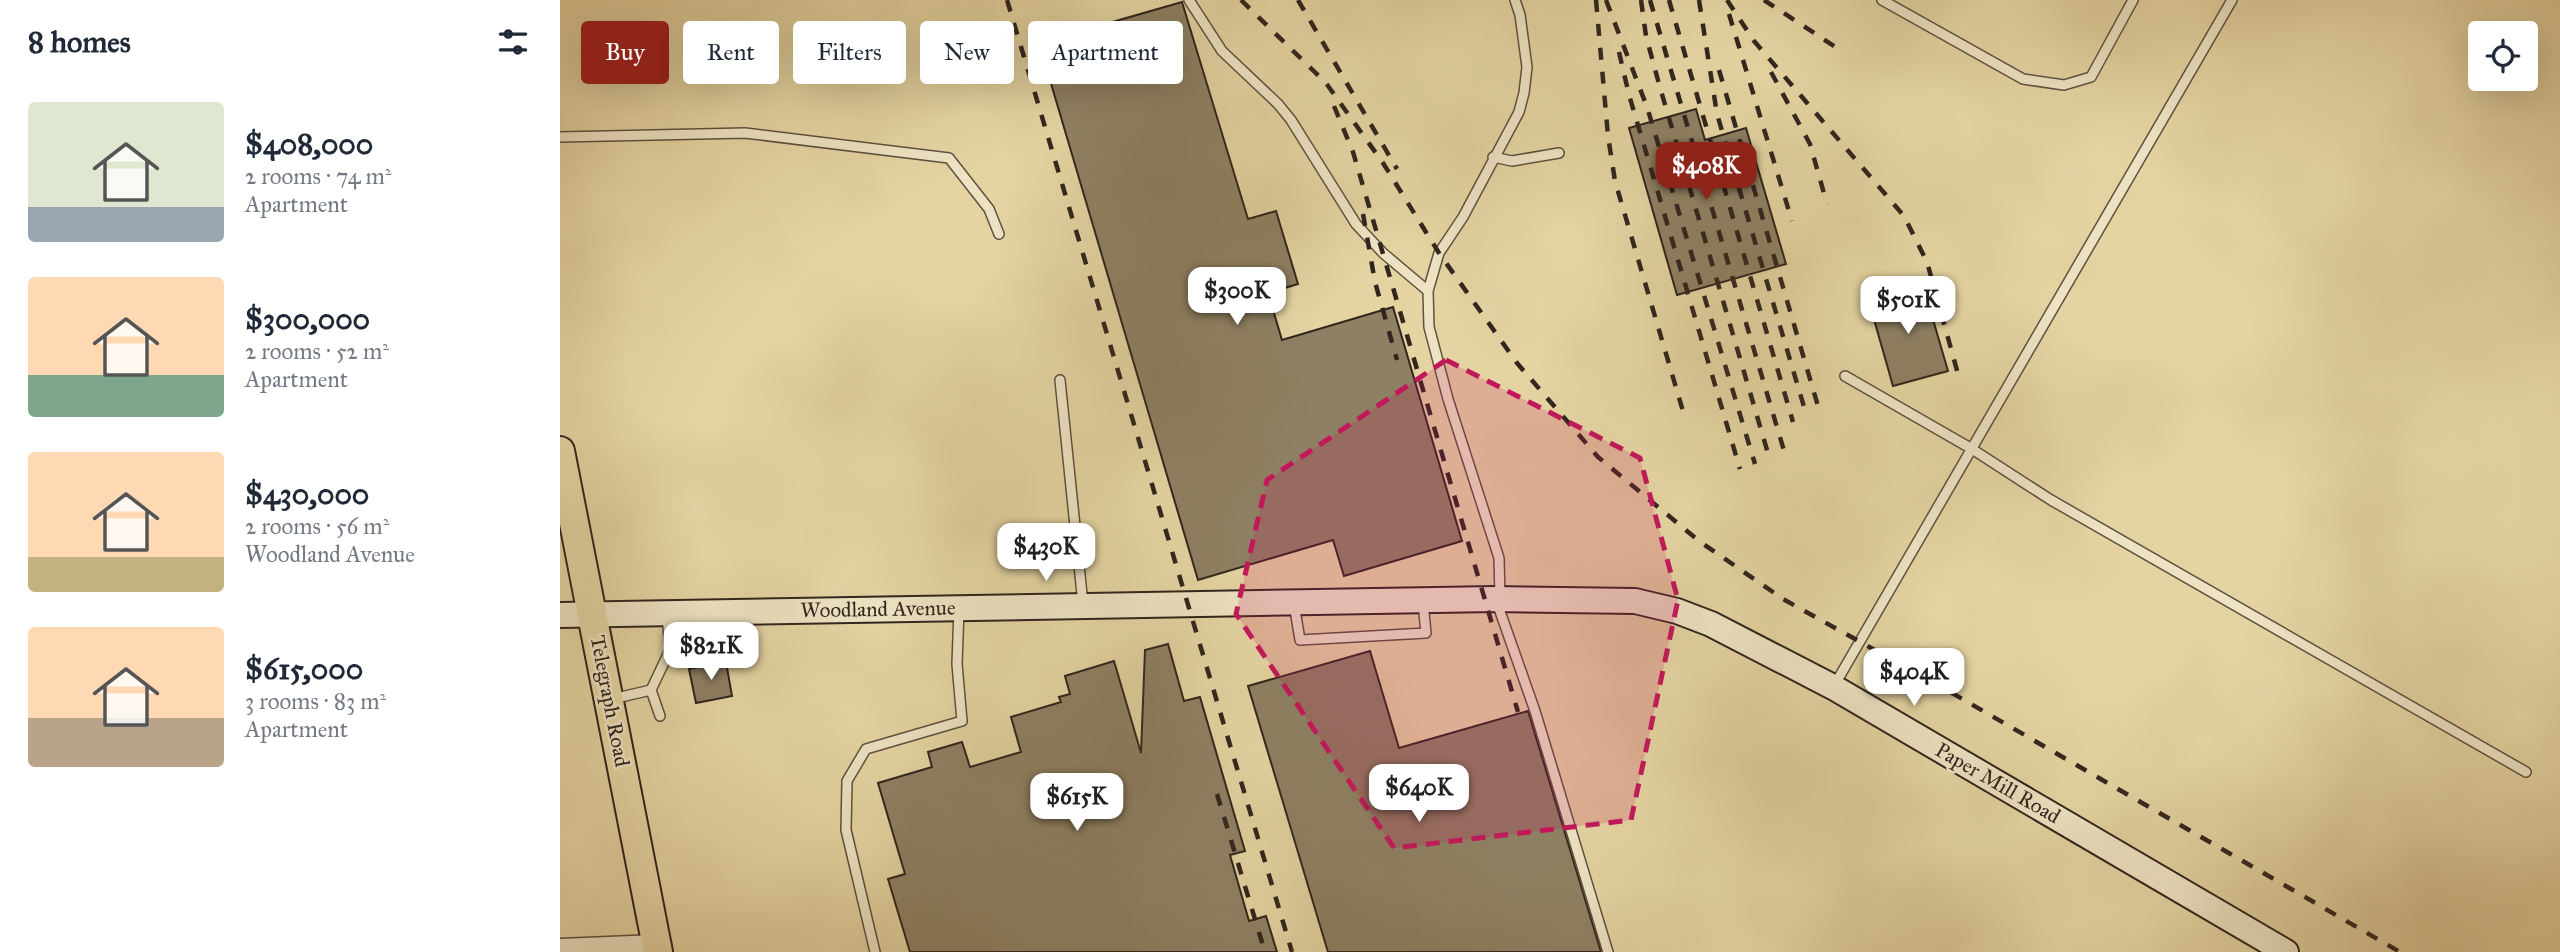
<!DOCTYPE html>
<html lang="en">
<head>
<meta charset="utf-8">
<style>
  body { margin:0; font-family:"IM FELL Great Primer",serif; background:#f2f2f3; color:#1f2937; height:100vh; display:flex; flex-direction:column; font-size:26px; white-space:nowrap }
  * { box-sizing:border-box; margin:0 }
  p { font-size:23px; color:#747a83 }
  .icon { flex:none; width:38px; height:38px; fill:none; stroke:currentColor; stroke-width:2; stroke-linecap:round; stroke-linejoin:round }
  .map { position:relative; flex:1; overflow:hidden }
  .side { display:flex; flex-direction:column; background:#fff; width:560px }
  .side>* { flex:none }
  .guide { position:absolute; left:21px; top:21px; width:665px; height:63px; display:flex; gap:14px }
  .tools { position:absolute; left:1908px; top:21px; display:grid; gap:14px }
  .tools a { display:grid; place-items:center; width:70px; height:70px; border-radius:7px; background:#fff; box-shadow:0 7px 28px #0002; font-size:35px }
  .price { position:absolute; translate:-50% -60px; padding:0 16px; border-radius:14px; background:#fff; color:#222; font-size:23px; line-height:46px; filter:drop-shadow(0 2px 4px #0008) }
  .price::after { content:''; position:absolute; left:50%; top:42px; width:21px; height:16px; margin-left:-10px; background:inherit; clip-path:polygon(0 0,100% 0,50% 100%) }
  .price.current { background:#8f2418; color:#fff }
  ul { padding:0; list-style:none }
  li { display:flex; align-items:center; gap:21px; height:175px; padding:0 28px }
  li span { display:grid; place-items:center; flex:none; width:196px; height:140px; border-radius:7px; color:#555 }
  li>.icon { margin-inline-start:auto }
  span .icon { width:84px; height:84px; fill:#fffc; stroke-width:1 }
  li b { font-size:30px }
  h2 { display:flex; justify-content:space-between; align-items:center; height:84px; padding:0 28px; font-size:30px }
  .chip { padding:0 24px; border-radius:7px; background:#fff; box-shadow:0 7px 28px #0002; font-size:24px; line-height:63px }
  .chip.current { background:#8f2418; color:#fff }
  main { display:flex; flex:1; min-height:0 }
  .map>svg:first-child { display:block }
  .building { fill:#8e8063; stroke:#31251e; stroke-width:2 }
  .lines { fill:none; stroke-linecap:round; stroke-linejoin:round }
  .lane-casing { stroke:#5e513f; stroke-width:12 }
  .street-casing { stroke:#5e513f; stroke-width:21 }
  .secondary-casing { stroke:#31251e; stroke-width:28 }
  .primary-casing { stroke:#31251e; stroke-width:32 }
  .lane { stroke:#ede3c3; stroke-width:9 }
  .street { stroke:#ede3c3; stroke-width:18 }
  .secondary { stroke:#ede3c3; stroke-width:24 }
  .primary { stroke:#e4d4a2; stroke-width:28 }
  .rail { stroke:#31251e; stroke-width:4.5; stroke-dasharray:12 12; stroke-linecap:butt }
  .marked { fill:#c2185b; fill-opacity:0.2; stroke:#c2185b; stroke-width:5; stroke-dasharray:14 9; stroke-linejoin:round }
  .labels { text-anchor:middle; stroke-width:5; stroke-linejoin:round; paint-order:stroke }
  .street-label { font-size:21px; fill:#31251e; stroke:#ede3c3 }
</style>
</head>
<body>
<main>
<section class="side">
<h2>8 homes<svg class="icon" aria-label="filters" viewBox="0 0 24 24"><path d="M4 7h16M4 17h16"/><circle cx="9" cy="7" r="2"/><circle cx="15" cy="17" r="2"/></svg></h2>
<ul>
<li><span style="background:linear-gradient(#dfe7d0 75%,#9aa5b1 0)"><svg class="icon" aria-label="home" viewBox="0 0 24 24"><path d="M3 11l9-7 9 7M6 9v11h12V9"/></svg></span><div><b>$408,000</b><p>2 rooms · 74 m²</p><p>Apartment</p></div></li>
<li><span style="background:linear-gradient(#ffd9b3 70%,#7fa58c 0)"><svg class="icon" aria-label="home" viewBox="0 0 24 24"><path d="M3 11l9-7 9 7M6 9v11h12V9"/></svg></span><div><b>$300,000</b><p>2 rooms · 52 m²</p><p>Apartment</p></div></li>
<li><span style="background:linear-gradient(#ffd9b3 75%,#c2b280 0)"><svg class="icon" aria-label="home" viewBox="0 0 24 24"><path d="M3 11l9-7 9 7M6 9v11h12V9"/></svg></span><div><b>$430,000</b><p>2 rooms · 56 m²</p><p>Woodland Avenue</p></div></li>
<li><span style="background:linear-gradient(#ffd9b3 65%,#b9a48a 0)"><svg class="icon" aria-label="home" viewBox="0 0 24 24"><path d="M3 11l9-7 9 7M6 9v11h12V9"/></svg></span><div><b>$615,000</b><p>3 rooms · 83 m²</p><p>Apartment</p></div></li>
</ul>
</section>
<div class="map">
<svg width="2000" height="952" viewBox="0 0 2000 952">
  <rect width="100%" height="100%" fill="#e4d4a2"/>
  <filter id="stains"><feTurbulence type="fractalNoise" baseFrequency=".00286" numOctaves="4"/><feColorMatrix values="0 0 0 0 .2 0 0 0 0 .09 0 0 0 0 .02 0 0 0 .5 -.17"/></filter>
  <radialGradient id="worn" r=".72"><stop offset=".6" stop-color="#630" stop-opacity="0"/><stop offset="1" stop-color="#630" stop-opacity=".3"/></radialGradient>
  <path class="building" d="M622 2 688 219 716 211 738 284 708 293 722 340 833 307 902 541 784 576 773 540 638 580 479 43Z
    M1136 109 1145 140 1186 128 1226 264 1117 295 1069 128Z
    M1363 285 1388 371 1333 386 1309 302Z
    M608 644 624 701 640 697 685 851 670 855 689 921 706 916 717 952H350L328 879 345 874 318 783 372 767 368 752 402 742 410 767 461 752 451 717 501 702 499 697 510 694 505 676 554 661 581 753 585 650Z
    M810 651 839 748 968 711 1041 952H768L688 686Z
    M166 662 172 696 136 703 129 669Z"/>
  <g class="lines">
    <defs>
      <path id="lane" d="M629 0 662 51 718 104 731 120 796 224 823 253 868 291
        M1322 0 1463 79 1504 85 1531 77 1573 0
        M0 137 185 133 389 158 429 209 439 234
        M933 157 952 161 999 153
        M1285 376 1412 449 1491 500 1966 772
        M500 380 523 604
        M940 597 939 558 888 399 869 327 868 291 879 253 903 217 959 112 964 93 967 67 960 15 955 0
        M936 600 975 711 1048 952
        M734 604 740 640 866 633 863 603
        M110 650 160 646V615
        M1274 686 1672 0
        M91 690 100 716
        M52 699 91 690 110 650 107 615
        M315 952 286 830 287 781 306 749 402 721 397 664 399 609"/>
      <path id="street" d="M0 948 97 944"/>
      <path id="secondary" d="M0 615 935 599 1075 601 1117 611 1151 624 1273 687 1726 952"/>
      <path id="primary" d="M0 451 98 952"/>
    </defs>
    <use href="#lane" class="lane-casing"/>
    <use href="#street" class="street-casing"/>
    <use href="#secondary" class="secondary-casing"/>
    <use href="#primary" class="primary-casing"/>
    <use href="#lane" class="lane"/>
    <use href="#street" class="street"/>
    <use href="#secondary" class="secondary"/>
    <use href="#primary" class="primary"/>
    <path class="rail" d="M447 0 732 952
      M681 0 766 83 823 163 879 253 957 363 1038 457 1139 541 1223 599 1385 689 1840 952
      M738 0 837 169
      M1036 0 1048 136 1055 181 1125 418
      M1046 0 1087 107 1195 464
      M1081 0 1086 36 1099 84 1210 460
      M1090 0 1225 454
      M1109 0 1233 422
      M1139 0 1157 114 1247 417
      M1167 0 1194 41 1344 216 1367 262 1398 374
      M1204 0 1283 52
      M1169 14 1232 221
      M1059 52 1069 95 1180 469
      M1159 70 1258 406
      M1211 72 1250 144 1267 204
      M774 106 793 152 958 712
      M803 214 815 282 837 360
      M657 794 705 952"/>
  </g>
  <path class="marked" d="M886 360 1080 458 1118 600 1071 820 834 848 676 614 707 480Z"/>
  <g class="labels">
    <g class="street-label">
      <text transform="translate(318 609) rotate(-1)" y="7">Woodland Avenue</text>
      <text transform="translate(50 701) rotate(79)" y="7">Telegraph Road</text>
      <text transform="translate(1438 783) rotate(30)" y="7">Paper Mill Road</text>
    </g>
  </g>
  <rect width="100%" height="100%" filter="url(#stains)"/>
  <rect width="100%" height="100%" fill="url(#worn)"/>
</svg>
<div class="tools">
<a><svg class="icon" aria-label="locate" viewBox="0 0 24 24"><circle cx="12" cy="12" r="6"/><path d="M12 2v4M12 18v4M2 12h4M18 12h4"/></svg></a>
</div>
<b class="price current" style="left:1146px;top:202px">$408K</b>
<b class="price" style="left:677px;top:327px">$300K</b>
<b class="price" style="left:1348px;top:336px">$501K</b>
<b class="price" style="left:486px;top:583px">$430K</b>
<b class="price" style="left:151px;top:682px">$821K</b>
<b class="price" style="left:1354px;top:708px">$404K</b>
<b class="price" style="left:859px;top:824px">$640K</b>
<b class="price" style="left:517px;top:833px">$615K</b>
<div class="guide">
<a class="chip current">Buy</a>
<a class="chip">Rent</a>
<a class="chip">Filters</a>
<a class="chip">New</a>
<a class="chip">Apartment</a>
</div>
</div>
</main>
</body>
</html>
